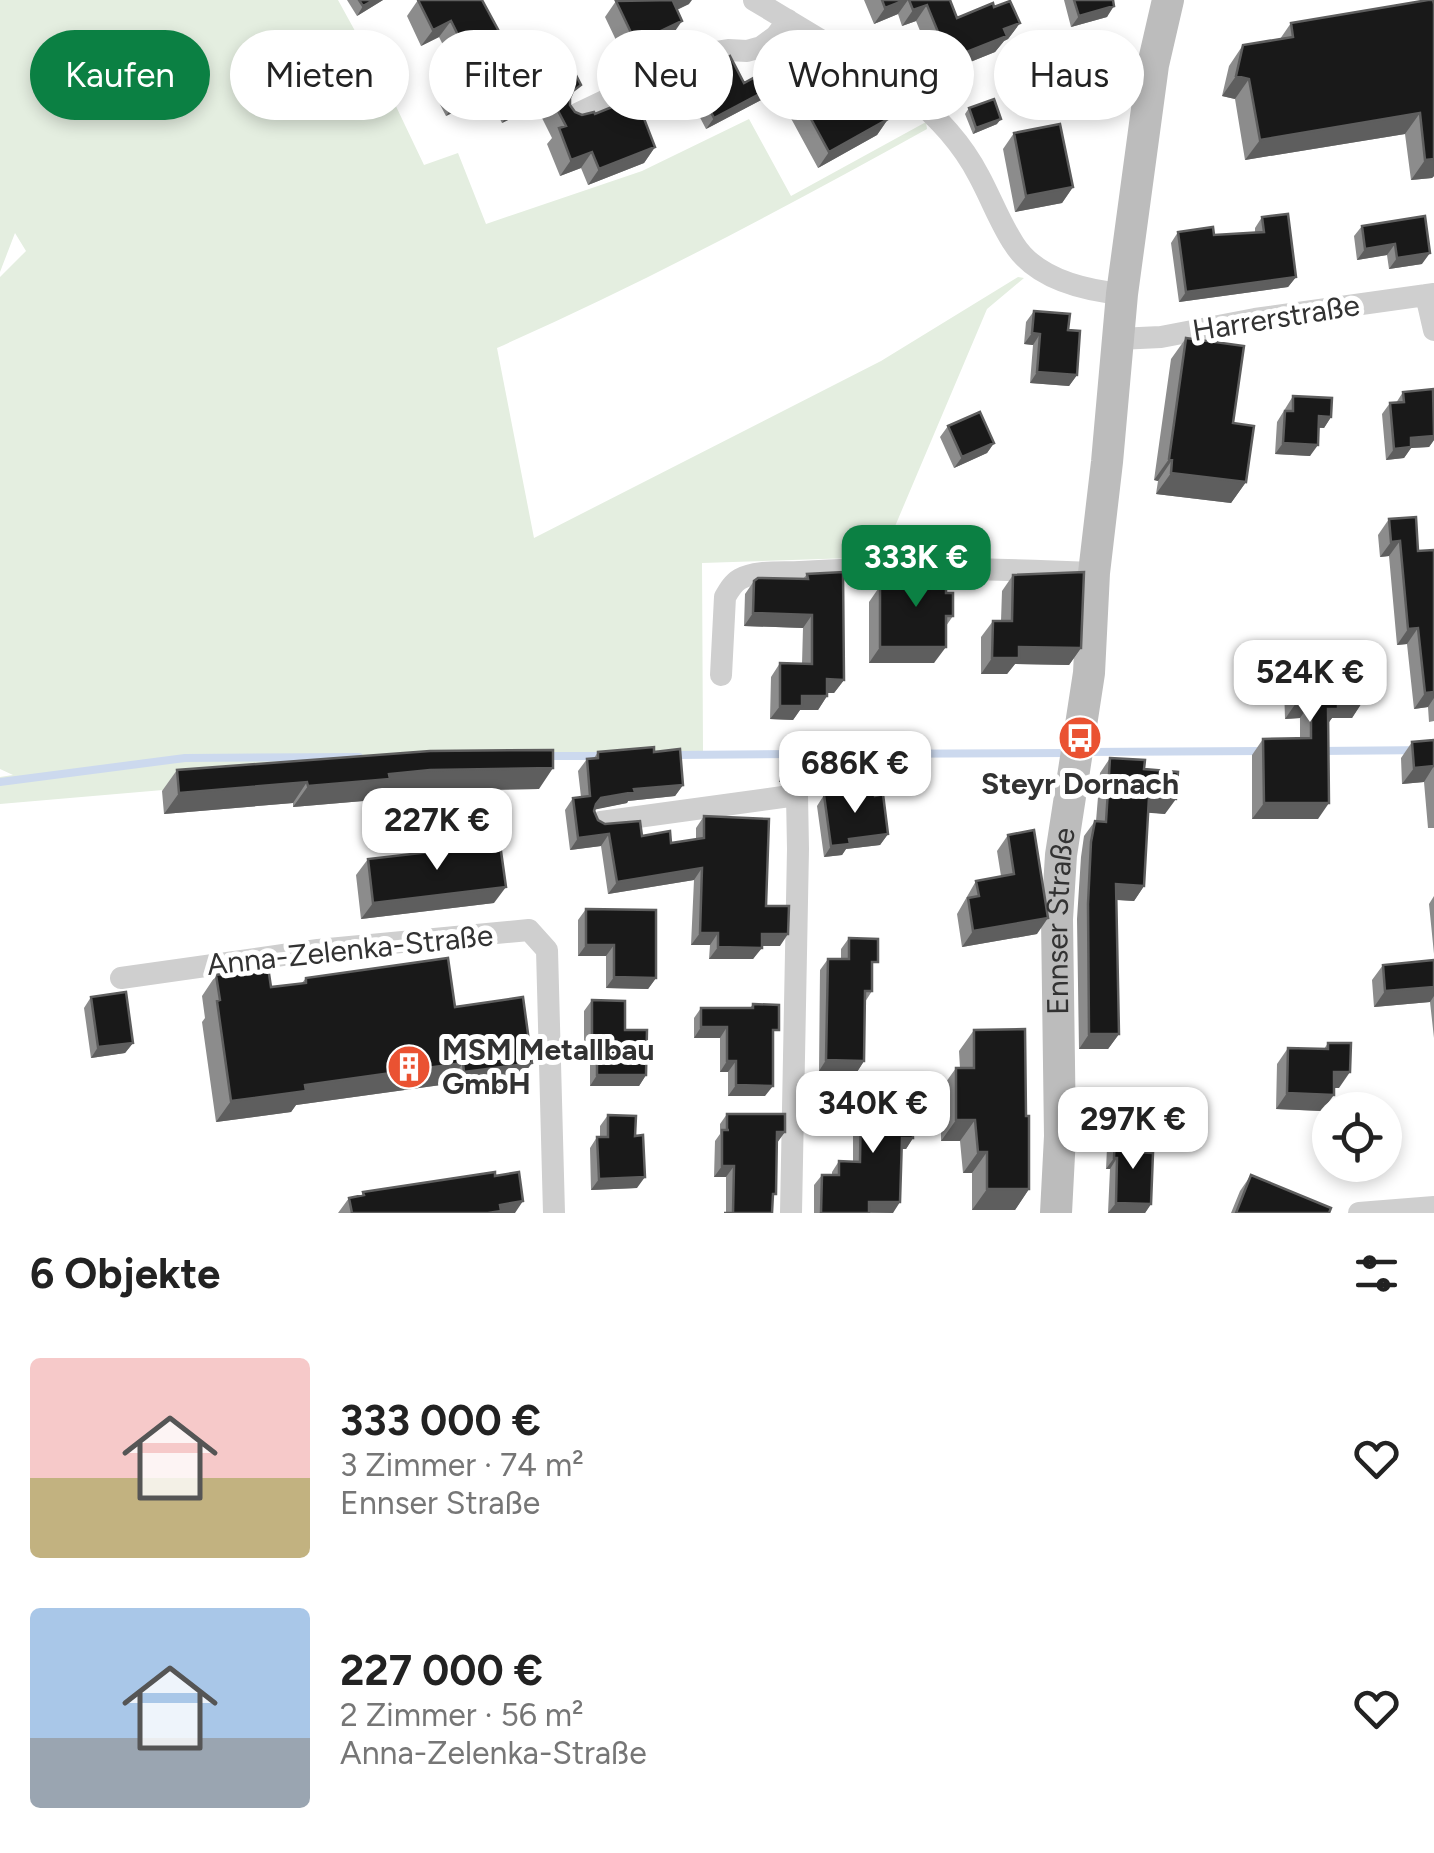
<!DOCTYPE html>
<html lang="de">
<head>
<meta charset="utf-8">
<style>
  body { margin:0; font-family:Figtree,sans-serif; background:#f2f2f2; color:#222; height:100vh; display:flex; flex-direction:column; font-size:38px; white-space:nowrap }
  * { box-sizing:border-box; margin:0 }
  p { font-size:32px; color:#767676 }
  .icon { flex:none; width:55px; height:55px; fill:none; stroke:currentColor; stroke-width:2; stroke-linecap:round; stroke-linejoin:round }
  .map { position:relative; height:1213px; overflow:hidden }
  .panel { display:flex; flex-direction:column; background:#fff; flex:1 }
  .panel>* { flex:none }
  .guide { position:absolute; left:30px; top:30px; width:1375px; height:90px; display:flex; gap:20px }
  .controls { position:absolute; left:1312px; top:1092px; display:grid; gap:20px }
  .controls a { display:grid; place-items:center; width:90px; height:90px; border-radius:50%; background:#fff; box-shadow:0 5px 15px #0003; font-size:50px }
  .price { position:absolute; translate:-50% -85px; padding:0 22px; border-radius:20px; background:#fff; color:#222; font-size:32px; line-height:65px; filter:drop-shadow(0 2px 5px #0008) }
  .price::after { content:''; position:absolute; left:50%; top:60px; width:30px; height:22px; margin-left:-15px; background:inherit; clip-path:polygon(0 0,100% 0,50% 100%) }
  .price.on { background:#0b8043; color:#fff }
  ul { padding:0; list-style:none }
  li { display:flex; align-items:center; gap:30px; height:250px; padding:0 30px }
  li span { display:grid; place-items:center; flex:none; width:280px; height:200px; border-radius:10px; color:#555 }
  li>.icon { margin-inline-start:auto }
  span .icon { width:120px; height:120px; fill:#fffc; stroke-width:1 }
  li b { font-size:42px }
  h2 { display:flex; justify-content:space-between; align-items:center; height:120px; padding:0 30px; font-size:42px }
  .pill { padding:0 35px; border-radius:45px; background:#fff; box-shadow:0 5px 15px #0003; font-size:35px; line-height:90px }
  .pill.on { background:#0b8043; color:#fff }
  .map>svg:first-child { display:block }
  .green { fill:#e4eee0 }
  .lines { fill:none; stroke-linecap:round; stroke-linejoin:round }
  .stream { stroke:#ccd9ee; stroke-width:8 }
  .street { stroke:#cfcfcf; stroke-width:22 }
  .secondary { stroke:#bcbcbc; stroke-width:32 }
  .wall { fill:#8c8c8c }
  .shaded-wall { fill:#5e5e5e }
  .building { fill:#191919; stroke:#5e5e5e; stroke-width:2.5 }
  .labels { text-anchor:middle; stroke-width:10; stroke-linejoin:round; paint-order:stroke }
  .street-label { font-size:30px; fill:#323232; stroke:#fff }
  .poi-label { font-size:30px; font-weight:bold; fill:#323232; stroke:#fff }
</style>
</head>
<body>
<div class="map">
<svg width="1434" height="1213" viewBox="0 0 1434 1213">
  <rect width="100%" height="100%" fill="#fff"/>
  <path class="green" d="M0 0H338L393 100 424 165 458 153 486 224 642 171 749 119 791 196 926 122 927 129C786 207 644 283 497 348L534 538 881 361 1018 277 1024 278 987 309 882 557 702 563 703 751 551 753 547 757 0 804V777L13 775 0 769V277L26 251 15 233 0 272Z"/>
  <g class="lines">
    <path class="stream" d="M1318 751 1434 750
      M1083 752 1264 751
      M823 754 1069 753
      M673 755 794 754
      M543 756H604
      M0 782 185 758 359 757"/>
    <path class="street" d="M754 0 910 94C938 118 962 143 979 176 991 198 1000 223 1014 244 1036 279 1083 290 1122 294
      M573 116 703 54 728 50 747 51 761 47 776 36 788 20
      M1426 295 1434 330
      M1118 339 1161 337 1255 319 1434 294
      M721 675 725 597C729 590 733 583 740 579 756 570 782 573 800 572 898 566 996 569 1094 573
      M601 822 797 795 798 849 791 1213
      M121 978 318 950 529 930 547 950 554 1213
      M1359 1213 1434 1207"/>
    <path class="secondary" id="s1" d="M1056 1213 1060 1136 1057 919 1061 855 1089 673 1094 573 1107 462 1122 294 1153 65 1168 0"/>
  </g>
  <path class="wall" d="M347 0H383L357 16Z
    M418 0 538 63 570 100V105L575 112 582 115 595 114 619 110 655 147 644 163 588 185 581 168 560 176 547 144 552 138 536 106 502 123 488 95 446 116 434 93 445 77 456 71 439 37 421 46 407 16Z
    M864 0H950L957 18 994 7 1020 23 1008 39 1004 41 995 52 938 75 916 21 902 26 898 14 874 24Z
    M1064 0H1113L1107 17 1071 27Z
    M616 1 689 4 677 10 671 37 625 59 605 17Z
    M1434 4V176L1432 178 1411 180 1405 134 1245 160 1235 99 1222 96 1229 66 1243 45 1280 39 1291 23Z
    M692 76 744 83 801 79 855 87 888 119 877 135 818 168 781 100 782 98 767 107 763 99 706 129 684 87Z
    M969 108 997 124 973 134 965 114Z
    M1014 133 1073 187 1062 203 1015 212 1003 149Z
    M1425 216 1422 264 1389 269 1387 255 1357 260 1354 236 1362 226Z
    M1262 217 1296 277 1288 287 1179 302 1171 243 1178 232 1214 235 1255 233V228Z
    M1034 311 1068 330 1077 375 1069 386 1030 383 1033 345 1024 344 1026 322Z
    M1186 338 1233 423 1246 482 1231 503 1156 494 1158 481 1154 480 1171 359Z
    M1403 392 1434 404V440L1429 447 1411 448 1404 458 1386 460 1382 414 1390 403H1396Z
    M1293 396 1331 417 1324 428H1319L1310 456 1275 454 1277 422Z
    M948 426 994 443 987 453 954 468 940 437Z
    M1389 519 1418 551 1434 550V721L1429 722 1428 707 1414 709 1407 644 1397 645 1389 556 1380 557 1378 535Z
    M907 568 946 593 953 616 946 626 934 663H869V602L880 586H896Z
    M807 574 844 680 834 693H827V696L818 710H800L793 720 770 719 771 677 780 663 802 664 803 628 744 626 745 594 754 581 803 579Z
    M1013 575 1081 648 1069 665 1015 664 1007 674H981V637L993 621H1001L1002 591Z
    M1276 645 1311 656 1363 701 1352 718H1332L1328 723 1318 819H1252V755L1263 739 1300 738V718L1285 719 1284 685H1265V661Z
    M1434 740V828H1428L1424 782 1402 784 1401 758 1412 742Z
    M787 750 833 773 826 784H807L796 780 779 782V761Z
    M598 752H654L683 785 675 796 628 801 627 803 595 809 598 820 605 824 671 843 696 839V828L704 816 766 906 780 946H762L753 959H709L710 945H691L694 880 608 894 601 846 570 850 565 810 573 798 581 797 578 771 587 759 594 758Z
    M1110 758 1144 769 1165 814 1148 812 1144 886 1134 901 1116 900 1119 1034 1108 1049H1079L1077 919 1081 857 1084 836 1095 821H1096L1100 773Z
    M177 770 539 789 415 791 379 794 375 800 293 807V803L164 814 162 791Z
    M824 795 875 796 888 834 880 845 846 849 842 855 824 857 817 806Z
    M1008 835 1037 934 962 947 957 914 976 881 1001 876 997 851Z
    M368 859 494 903 361 919 356 875Z
    M1434 896V954L1429 904Z
    M586 909 656 978 648 989 606 988V956H578V920Z
    M849 938 872 970V991L865 1002 864 1061 857 1072 819 1071 820 970 828 959H841V949Z
    M1434 960V1038L1430 1002 1374 1007 1372 980 1383 965Z
    M216 975 271 987 302 983 306 978 455 1007 517 1084 449 1093 448 1084 296 1105 291 1112 216 1122 202 1022 205 1018 202 996Z
    M91 997 133 1043 125 1053 91 1058 84 1008Z
    M592 1000 625 1030 646 1075 639 1086H590V1055H584V1011Z
    M753 1004 773 1039 765 1096H728V1072H720V1038H694V1018L701 1008H750Z
    M974 1030 1026 1116 1029 1189 1015 1210H972V1173H963L960 1141H941V1089L956 1068H960L959 1051Z
    M1328 1043 1339 1088H1334L1322 1111 1276 1109 1277 1064 1288 1048 1324 1049Z
    M883 1084 913 1138 906 1149H901L893 1213H814V1185L822 1175H832V1172L839 1161H853V1113L861 1102H875V1095Z
    M727 1114 777 1143 772 1213H726V1177H714L715 1141 720 1134V1124Z
    M608 1115 637 1188 591 1190 590 1148 597 1137H600V1126Z
    M1115 1137 1138 1152 1151 1204 1145 1213H1108L1110 1169H1106L1107 1148Z
    M1251 1175 1329 1213H1231L1240 1191Z
    M363 1192 515 1213H338L349 1198 361 1196Z"/>
  <path class="shaded-wall" d="M374 0H383L357 16 363 6Z
    M674 0H692L689 4 661 17Z
    M905 0H908L898 14 874 24 885 8Z
    M927 5 916 21 902 26 913 10Z
    M1114 6 1107 17 1071 27 1079 16Z
    M451 21 439 37 421 46 433 30Z
    M682 21 671 37 625 59 636 43Z
    M1020 23 1008 39 1004 41 995 52 938 75 949 59 1004 29Z
    M1236 76 1249 79 1235 99 1222 96Z
    M499 79 488 95 446 116 457 100Z
    M771 88 763 99 706 129 714 118Z
    M790 88 782 98 767 107 775 96Z
    M547 90 536 106 502 123 513 107Z
    M1420 113 1405 134 1245 160 1260 140Z
    M888 119 877 135 818 168 829 152Z
    M1001 119 997 124 973 134 976 128Z
    M655 147 644 163 588 185 599 169Z
    M592 152 581 168 560 176 571 160Z
    M1434 159V176L1432 178 1411 180 1425 160Z
    M1073 187 1062 203 1015 212 1026 196Z
    M1395 244 1387 255 1357 260 1365 249Z
    M1430 253 1422 264 1389 269 1397 258Z
    M1296 277 1288 287 1179 302 1186 292Z
    M1032 333 1040 334 1033 345 1024 344Z
    M1037 372 1077 375 1069 386 1030 383Z
    M1319 416 1331 417 1324 428 1312 427Z
    M1434 436V440L1429 447 1411 448 1404 458 1386 460 1394 449 1411 438Z
    M994 443 987 453 954 468 962 457Z
    M1283 443 1318 445 1310 456 1275 454Z
    M1169 459 1172 460 1158 481 1154 480Z
    M1171 473 1246 482 1231 503 1156 494Z
    M1400 541 1389 556 1380 557 1391 542Z
    M753 613 812 615 803 628 744 626Z
    M1418 628 1407 644 1397 645 1408 629Z
    M880 647H946L934 663H869Z
    M1019 647 1081 648 1069 665 1015 664 1007 674H981L992 658Z
    M1276 669H1295L1284 685H1265Z
    M827 679 844 680 834 693H818Z
    M1434 692V698L1428 707 1414 709 1425 693Z
    M802 696H827L818 710H800L793 720 770 719 780 706Z
    M1363 701 1352 718H1332L1327 725 1328 709 1338 702Z
    M1311 702 1300 718 1285 719 1296 703Z
    M1434 766 1424 782 1402 784 1414 768Z
    M553 768 539 789 415 791 379 794 375 800 293 807 308 786 389 774 430 770Z
    M804 769 833 773 826 784H807L796 780 779 782 787 771Z
    M307 782 293 803 164 814 179 793Z
    M683 785 675 796 628 801 627 803 593 810 588 816 601 798 634 789Z
    M1149 797 1176 799 1165 814 1138 812Z
    M1264 803H1329L1318 819H1252Z
    M609 834 601 846 570 850 578 838Z
    M888 834 880 845 846 849 842 855 824 857 831 846 849 839Z
    M702 868 694 880 608 894 617 882Z
    M1116 884 1144 886 1134 901 1105 899Z
    M506 887 494 903 361 919 373 903Z
    M1048 918 1037 934 962 947 973 931Z
    M700 933H718L710 945H691Z
    M762 934H788L780 946H753Z
    M586 945H614L606 956H578Z
    M718 947 762 948 753 959H709Z
    M614 977 656 978 648 989 606 988Z
    M1434 987V996L1430 1002 1374 1007 1385 991Z
    M701 1027H727L720 1038H694Z
    M1089 1034H1119L1108 1049H1079Z
    M133 1043 125 1053 91 1058 98 1047Z
    M592 1044H597L590 1055H584Z
    M826 1060 864 1061 857 1072 819 1071Z
    M727 1061H736L728 1072H720Z
    M463 1063 448 1084 296 1105 291 1112 216 1122 231 1101 305 1085Z
    M532 1063 517 1084 449 1093 464 1072Z
    M1334 1072H1350L1339 1088H1323Z
    M597 1075H646L639 1086H590Z
    M736 1085 773 1086 765 1096H728Z
    M1287 1093 1334 1095 1322 1111 1276 1109Z
    M956 1120H975L960 1141H941Z
    M777 1132H785L777 1143H769Z
    M902 1138H913L906 1149H894Z
    M978 1152H987L972 1173H963Z
    M1114 1158H1117L1110 1169H1106Z
    M722 1166H734L726 1177H714Z
    M645 1177 637 1188 591 1190 599 1179Z
    M987 1189H1029L1015 1210H972Z
    M523 1201 515 1213H488L500 1205Z
    M869 1202H900L893 1213 862 1212Z
    M1116 1203 1151 1204 1145 1213H1108Z"/>
  <path class="building" d="M359 0H374L363 6Z
    M418 0H482L507 46 525 37 538 63 563 50 581 85 573 91 570 98V105L575 112 582 115 594 112 595 114 617 105 619 110 638 103 655 147 599 169 592 152 571 160 559 128 566 126 547 90 513 107 499 79 457 100 445 77 472 63 451 21 433 30Z
    M674 0 673 1 682 21 636 43 616 1Z
    M882 0H905L885 8Z
    M909 0H950L957 18 993 3 994 7 1010 1 1020 23 1004 29 1007 36 949 59 927 5 913 10Z
    M1074 0H1113L1114 6 1079 16Z
    M1428 0H1433L1434 4V159L1425 160 1420 113 1260 140 1249 79 1236 76 1243 45 1293 37 1291 23Z
    M730 56 744 83 790 58 801 79 775 96 771 88 714 118 692 76Z
    M839 59 855 87 867 81 888 119 829 152 792 84Z
    M994 99 1001 119 976 128 969 108Z
    M1060 124 1073 187 1026 196 1014 133Z
    M1288 214 1296 277 1186 292 1178 232 1213 227 1214 235 1264 232 1262 217Z
    M1425 216 1430 253 1397 258 1395 244 1365 249 1362 226Z
    M1034 311 1070 314 1068 330 1080 331 1077 375 1037 372 1040 334 1032 333Z
    M1186 338 1244 346 1233 423 1254 426 1246 482 1171 473 1172 460 1169 459Z
    M1433 389 1434 436 1411 438V447L1394 449 1390 403 1404 402 1403 392Z
    M1293 396 1332 398 1331 417 1319 416 1318 445 1283 443 1285 411H1293Z
    M980 412 994 443 962 457 948 426Z
    M1416 517 1418 551 1434 550V692L1425 693 1418 628 1408 629 1400 541 1391 542 1389 519Z
    M907 568H946V593H953V616H946V647H880V586H907Z
    M843 572 844 680 827 679V696H802V706H780V663L812 664V615L753 613 754 581 758 578 808 579 807 574Z
    M1084 572 1081 648 1019 647V658H992L993 621H1012L1013 575Z
    M1311 644V656L1363 655V701L1338 702V709H1328L1329 803H1264L1263 739 1311 738V702L1296 703 1295 669H1276V645Z
    M1434 740V766L1414 768 1412 742Z
    M654 747V752L680 749 683 785 634 789 635 792 601 798 596 804 594 811 598 820 605 824 640 821 642 836 670 831 671 843 704 838V816L769 819 766 906H789L788 934H762V948L718 947V933H700L702 868 617 882 609 834 578 838 573 798 590 796 587 759 598 758V752Z
    M553 750V768L430 770 389 774 390 779 308 786 307 782 179 793 177 770 430 751Z
    M787 750H833V773H815L804 769 787 771Z
    M1110 758 1145 760 1144 769 1178 772 1176 799 1149 797 1144 886 1116 884 1119 1034H1089L1088 904 1091 842 1095 821 1106 822Z
    M874 788 875 796 883 794 888 834 849 839 850 844 831 846 824 795Z
    M1034 830 1048 918 973 931 968 898 979 896 976 881 1014 874 1008 835Z
    M500 844 506 887 373 903 368 859Z
    M586 909 656 910V978L614 977V945H586Z
    M849 938 878 939V962H872V991H865L864 1061 826 1060 828 959H849Z
    M448 958 455 1007 523 997 532 1063 464 1072 463 1063 305 1085 306 1091 231 1101 217 1001 220 1000 216 975 268 967 271 987 306 983V978Z
    M1434 960V987L1385 991 1383 965Z
    M126 992 133 1043 98 1047 91 997Z
    M592 1000 625 1001V1030H647L646 1075H597V1044H592Z
    M753 1004 779 1005V1030H773V1086L736 1085V1061H727V1027H701V1008H753Z
    M1025 1029 1026 1116H1029V1189H987V1152H978L975 1120H956V1068H974V1030Z
    M1328 1043H1351L1350 1072H1334V1095L1287 1093 1288 1048 1328 1049Z
    M883 1084 911 1085 913 1138H902L900 1202H869V1213H821L822 1175H839V1161L860 1162 861 1102H883Z
    M727 1114H785V1132H777L776 1194H773L772 1213H724H733L734 1166H722V1130H729H727Z
    M608 1115 636 1116 635 1136 643 1135 645 1177 599 1179 597 1137H608Z
    M1115 1137 1139 1138 1138 1152 1153 1153 1151 1204 1116 1203 1117 1158H1114Z
    M495 1172V1176L519 1172 523 1201 500 1205 501 1211 488 1213H352L349 1198 364 1195 363 1192Z
    M1251 1175 1331 1208 1329 1213H1236Z"/>
  <defs>
    <symbol id="bus-disc" viewBox="-11 -11 22 22"><circle r="9.5" fill="#ea5232" stroke="#fff"/><path d="M-5-6H5V4H4V6H2V4H-2V6H-4V4H-5ZM-3.5-4V0h7V-4ZM-3.5 1.2v1.5H-2V1.2ZM2 1.2v1.5H3.5V1.2Z" fill="#fff"/></symbol>
    <symbol id="building-disc" viewBox="-11 -11 22 22"><circle r="9.5" fill="#ea5232" stroke="#fff"/><path d="M-4-6H4V6H1V3H-1V6H-4ZM-2.5-4.3h1.7v1.8h-1.7ZM.8-4.3h1.7v1.8H.8ZM-2.5-1h1.7V.8h-1.7ZM.8-1h1.7V.8H.8Z" fill="#fff"/></symbol>
  </defs>
  <g fill-rule="evenodd">
    <use href="#bus-disc" x="1055" y="713" width="50" height="50"/>
    <use href="#building-disc" x="384" y="1042" width="50" height="50"/>
  </g>
  <g class="labels">
    <g class="street-label">
      <text transform="translate(1276 318) rotate(-9)" y="10">Harrerstraße</text>
      <text dy="10" stroke="none"><textPath href="#s1" startOffset="292">Ennser Straße</textPath></text>
      <text transform="translate(350 950) rotate(-6)" y="10">Anna-Zelenka-Straße</text>
    </g>
    <g class="poi-label">
      <text x="1080" y="794">Steyr Dornach</text>
      <text x="442" y="1060" text-anchor="start">MSM Metallbau<tspan x="442" dy="34">GmbH</tspan></text>
    </g>
  </g>
</svg>
<div class="controls">
<a><svg class="icon" aria-label="locate" viewBox="0 0 24 24"><circle cx="12" cy="12" r="6"/><path d="M12 2v4M12 18v4M2 12h4M18 12h4"/></svg></a>
</div>
<b class="price on" style="left:916px;top:610px">333K €</b>
<b class="price" style="left:1310px;top:725px">524K €</b>
<b class="price" style="left:855px;top:816px">686K €</b>
<b class="price" style="left:437px;top:873px">227K €</b>
<b class="price" style="left:873px;top:1156px">340K €</b>
<b class="price" style="left:1133px;top:1172px">297K €</b>
<div class="guide">
<a class="pill on">Kaufen</a>
<a class="pill">Mieten</a>
<a class="pill">Filter</a>
<a class="pill">Neu</a>
<a class="pill">Wohnung</a>
<a class="pill">Haus</a>
</div>
</div>
<section class="panel">
<h2>6 Objekte<svg class="icon" aria-label="filters" viewBox="0 0 24 24"><path d="M4 7h16M4 17h16"/><circle cx="9" cy="7" r="2"/><circle cx="15" cy="17" r="2"/></svg></h2>
<ul>
<li><span style="background:linear-gradient(#f6c9c9 60%,#c2b280 0)"><svg class="icon" aria-label="home" viewBox="0 0 24 24"><path d="M3 11l9-7 9 7M6 9v11h12V9"/></svg></span><div><b>333 000 €</b><p>3 Zimmer · 74 m²</p><p>Ennser Straße</p></div><svg class="icon" aria-label="heart" viewBox="0 0 24 24"><path d="M12 20l-8-8c-3-5 5-10 8-4 3-6 11-1 8 4z"/></svg></li>
<li><span style="background:linear-gradient(#a9c7e8 65%,#9aa5b1 0)"><svg class="icon" aria-label="home" viewBox="0 0 24 24"><path d="M3 11l9-7 9 7M6 9v11h12V9"/></svg></span><div><b>227 000 €</b><p>2 Zimmer · 56 m²</p><p>Anna-Zelenka-Straße</p></div><svg class="icon" aria-label="heart" viewBox="0 0 24 24"><path d="M12 20l-8-8c-3-5 5-10 8-4 3-6 11-1 8 4z"/></svg></li>
</ul>
</section>
</body>
</html>
